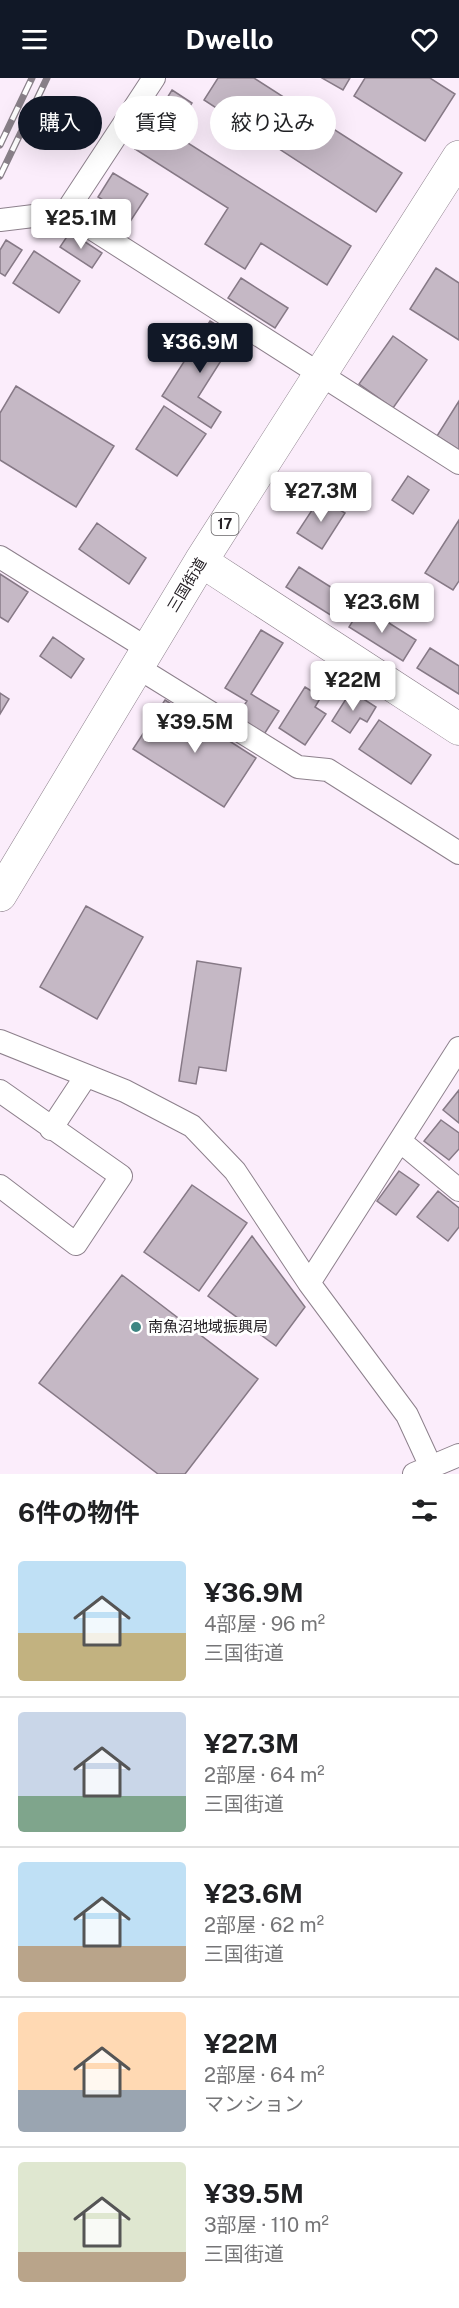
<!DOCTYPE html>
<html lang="ja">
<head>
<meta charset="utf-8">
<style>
  body { margin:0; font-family:"Public Sans","Noto Sans JP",sans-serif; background:#f6f6f6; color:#202124; height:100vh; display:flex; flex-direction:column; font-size:22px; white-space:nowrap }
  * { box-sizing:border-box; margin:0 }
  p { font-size:20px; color:#757577 }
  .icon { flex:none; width:33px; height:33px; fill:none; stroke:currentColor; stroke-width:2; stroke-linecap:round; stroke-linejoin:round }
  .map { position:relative; height:1396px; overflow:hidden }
  .panel { display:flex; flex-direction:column; background:#fff; flex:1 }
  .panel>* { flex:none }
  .hud { position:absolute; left:18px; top:18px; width:423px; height:54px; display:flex; gap:12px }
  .price { position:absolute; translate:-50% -51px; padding:0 14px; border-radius:6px; background:#fff; color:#222; font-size:20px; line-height:39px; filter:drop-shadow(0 2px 3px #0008) }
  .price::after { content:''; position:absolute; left:50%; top:36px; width:18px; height:14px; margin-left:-9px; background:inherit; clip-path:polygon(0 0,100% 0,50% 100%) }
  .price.active { background:#111827; color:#fff }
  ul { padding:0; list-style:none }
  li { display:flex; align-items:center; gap:18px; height:150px; padding:0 18px }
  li+li { border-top:2px solid #e0e0e0 }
  li span { display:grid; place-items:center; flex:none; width:168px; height:120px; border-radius:6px; color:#555 }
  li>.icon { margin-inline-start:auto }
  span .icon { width:72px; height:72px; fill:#fffc; stroke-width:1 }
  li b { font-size:26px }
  h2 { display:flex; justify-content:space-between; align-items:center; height:72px; padding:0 18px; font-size:26px }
  .tag { padding:0 21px; border-radius:27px; background:#fff; box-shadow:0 6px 24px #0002; font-size:21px; line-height:54px }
  .tag.active { background:#111827; color:#fff }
  header { display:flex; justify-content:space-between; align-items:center; height:78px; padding:0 18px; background:#111827; color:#fff; font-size:27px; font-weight:700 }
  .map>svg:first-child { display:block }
  .building { fill:#c5b8c5; stroke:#867986; stroke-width:1.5 }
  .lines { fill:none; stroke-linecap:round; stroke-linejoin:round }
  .street-casing { stroke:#8d808c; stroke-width:24 }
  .secondary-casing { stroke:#8d808c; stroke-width:33 }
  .highway-casing { stroke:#8d808c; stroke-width:34 }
  .street { stroke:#fff; stroke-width:22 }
  .secondary { stroke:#fff; stroke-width:32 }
  .highway { stroke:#fff; stroke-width:33 }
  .rail-casing { stroke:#898089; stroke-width:7 }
  .rail { stroke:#fff; stroke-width:4.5; stroke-dasharray:14; stroke-linecap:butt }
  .poi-dot { fill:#3d8582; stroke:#fff; stroke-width:2 }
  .labels { text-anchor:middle; stroke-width:6; stroke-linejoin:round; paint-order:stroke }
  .shield { fill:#fff; stroke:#676467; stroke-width:1.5 }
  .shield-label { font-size:14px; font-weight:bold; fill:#262126 }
  .street-label { font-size:15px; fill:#262126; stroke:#fff }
  .poi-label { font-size:15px; fill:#262126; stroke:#fff; text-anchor:start }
</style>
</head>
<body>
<header><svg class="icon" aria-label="menu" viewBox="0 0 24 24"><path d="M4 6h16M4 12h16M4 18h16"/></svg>Dwello<svg class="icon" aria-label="heart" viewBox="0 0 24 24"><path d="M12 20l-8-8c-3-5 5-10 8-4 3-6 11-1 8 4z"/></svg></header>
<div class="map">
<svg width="459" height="1396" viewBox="0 0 459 1396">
  <rect width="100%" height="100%" fill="#fbedfb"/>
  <path class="building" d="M218 0H254L402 95 376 134 204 22Z
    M322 0H350L343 12Z
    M365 0H430L455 16 425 63 354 18Z
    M172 12 192 25 172 55 351 168 327 207 261 165 245 191 205 166 228 130 135 71Z
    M113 95 148 116 124 153 112 145 120 132 98 119Z
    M70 154 102 175 92 190 60 169Z
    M6 162 22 172 5 198 0 195V172Z
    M34 173 80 203 59 235 13 205Z
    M436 190 459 205V262L410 231Z
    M241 200 288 230 275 250 228 220Z
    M210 243 236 259 198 319 221 334 211 350 162 318Z
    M393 258 427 282 393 330 359 306Z
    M16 308 114 368 76 429 0 382V335Z
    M459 323V372L437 358Z
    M164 328 206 356 177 398 136 371Z
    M408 398 429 412 413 436 392 422Z
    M320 420 345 435 322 471 297 455Z
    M459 442V503L453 512 425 495Z
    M97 445 146 480 129 506 79 471Z
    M299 489 353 523 340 543 286 509Z
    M0 496 28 514 8 544 0 539Z
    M362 528 416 562 403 583 349 549Z
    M261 552 283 565 251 616 279 633 263 658 235 641 247 623 225 610Z
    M53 559 84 581 71 600 40 578Z
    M430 570 459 588V616L417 590Z
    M305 609 321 619 315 629 326 636 305 667 279 650Z
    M351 613 376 629 367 644 360 640 350 655 332 643Z
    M0 615 9 621 0 636Z
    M165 622 256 680 224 729 133 671Z
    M379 642 431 677 411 706 359 671Z
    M86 828 143 859 97 941 40 909Z
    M197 883 241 890 226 993 199 989 196 1006 179 1003Z
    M459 1012V1045L443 1032Z
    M441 1042 459 1055V1071L449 1082 424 1063Z
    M399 1093 419 1107 396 1137 377 1123Z
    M192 1107 247 1145 199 1213 144 1174Z
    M438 1113 459 1130V1149L448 1163 417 1139Z
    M252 1158 305 1229 276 1268 208 1218Z
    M122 1197 258 1301 185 1396H158L39 1305Z"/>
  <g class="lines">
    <defs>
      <path id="street" d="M66 134 154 0
        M0 142 66 134 459 385
        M0 479 148 571
        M137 589 298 689 328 692 459 775
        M0 963 125 1013 192 1048 235 1093 309 1205 407 1337 431 1389
        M0 1013 121 1098 76 1166 0 1108
        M51 1051 86 998
        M400 1063 459 1112
        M309 1205 459 970
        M414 1396 459 1377"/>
      <path id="secondary" d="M201 483 459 651"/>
      <path id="highway" d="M0 817 201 483 459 79"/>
    </defs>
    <use href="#street" class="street-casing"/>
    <use href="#secondary" class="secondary-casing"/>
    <use href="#highway" class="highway-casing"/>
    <use href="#street" class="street"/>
    <use href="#secondary" class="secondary"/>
    <use href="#highway" class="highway"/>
    <defs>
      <path id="rail" d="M0 67 32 0
        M0 98 47 0"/>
    </defs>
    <use href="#rail" class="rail-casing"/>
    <use href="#rail" class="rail"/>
  </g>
  <circle class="poi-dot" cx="136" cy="1249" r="6"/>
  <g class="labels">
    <rect class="shield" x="211.5" y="435" width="27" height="22" rx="4.5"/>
    <g class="shield-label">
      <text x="225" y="451">17</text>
    </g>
    <g class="street-label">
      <text transform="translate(187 507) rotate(-59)" y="5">三国街道</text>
    </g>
    <g class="poi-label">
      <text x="148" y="1254">南魚沼地域振興局</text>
    </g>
  </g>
</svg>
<b class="price" style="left:81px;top:172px">¥25.1M</b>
<b class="price active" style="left:200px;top:296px">¥36.9M</b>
<b class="price" style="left:321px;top:445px">¥27.3M</b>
<b class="price" style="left:382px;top:556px">¥23.6M</b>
<b class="price" style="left:353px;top:634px">¥22M</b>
<b class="price" style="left:195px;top:676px">¥39.5M</b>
<div class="hud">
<a class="tag active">購入</a>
<a class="tag">賃貸</a>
<a class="tag">絞り込み</a>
</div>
</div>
<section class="panel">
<h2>6件の物件<svg class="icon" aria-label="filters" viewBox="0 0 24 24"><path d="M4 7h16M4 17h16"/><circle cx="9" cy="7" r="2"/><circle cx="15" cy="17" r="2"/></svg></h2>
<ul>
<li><span style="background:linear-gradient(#bfe0f5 60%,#c2b280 0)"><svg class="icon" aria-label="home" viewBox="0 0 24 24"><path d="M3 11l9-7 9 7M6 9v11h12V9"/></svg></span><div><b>¥36.9M</b><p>4部屋 · 96 m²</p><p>三国街道</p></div></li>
<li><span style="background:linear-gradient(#c9d6e8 70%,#7fa58c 0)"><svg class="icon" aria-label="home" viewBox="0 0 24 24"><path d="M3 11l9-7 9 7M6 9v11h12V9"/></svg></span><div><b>¥27.3M</b><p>2部屋 · 64 m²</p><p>三国街道</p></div></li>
<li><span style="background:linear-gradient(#bfe0f5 70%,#b9a48a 0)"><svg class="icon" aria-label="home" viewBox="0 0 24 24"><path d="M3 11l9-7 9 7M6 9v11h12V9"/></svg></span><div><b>¥23.6M</b><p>2部屋 · 62 m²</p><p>三国街道</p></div></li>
<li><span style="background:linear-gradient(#ffd9b3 65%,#9aa5b1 0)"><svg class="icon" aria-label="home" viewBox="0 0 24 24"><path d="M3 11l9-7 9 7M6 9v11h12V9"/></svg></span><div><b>¥22M</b><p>2部屋 · 64 m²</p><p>マンション</p></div></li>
<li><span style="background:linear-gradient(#dfe7d0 75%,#b9a48a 0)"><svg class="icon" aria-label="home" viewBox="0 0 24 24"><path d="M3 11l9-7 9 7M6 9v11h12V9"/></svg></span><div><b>¥39.5M</b><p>3部屋 · 110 m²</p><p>三国街道</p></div></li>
</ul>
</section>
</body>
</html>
